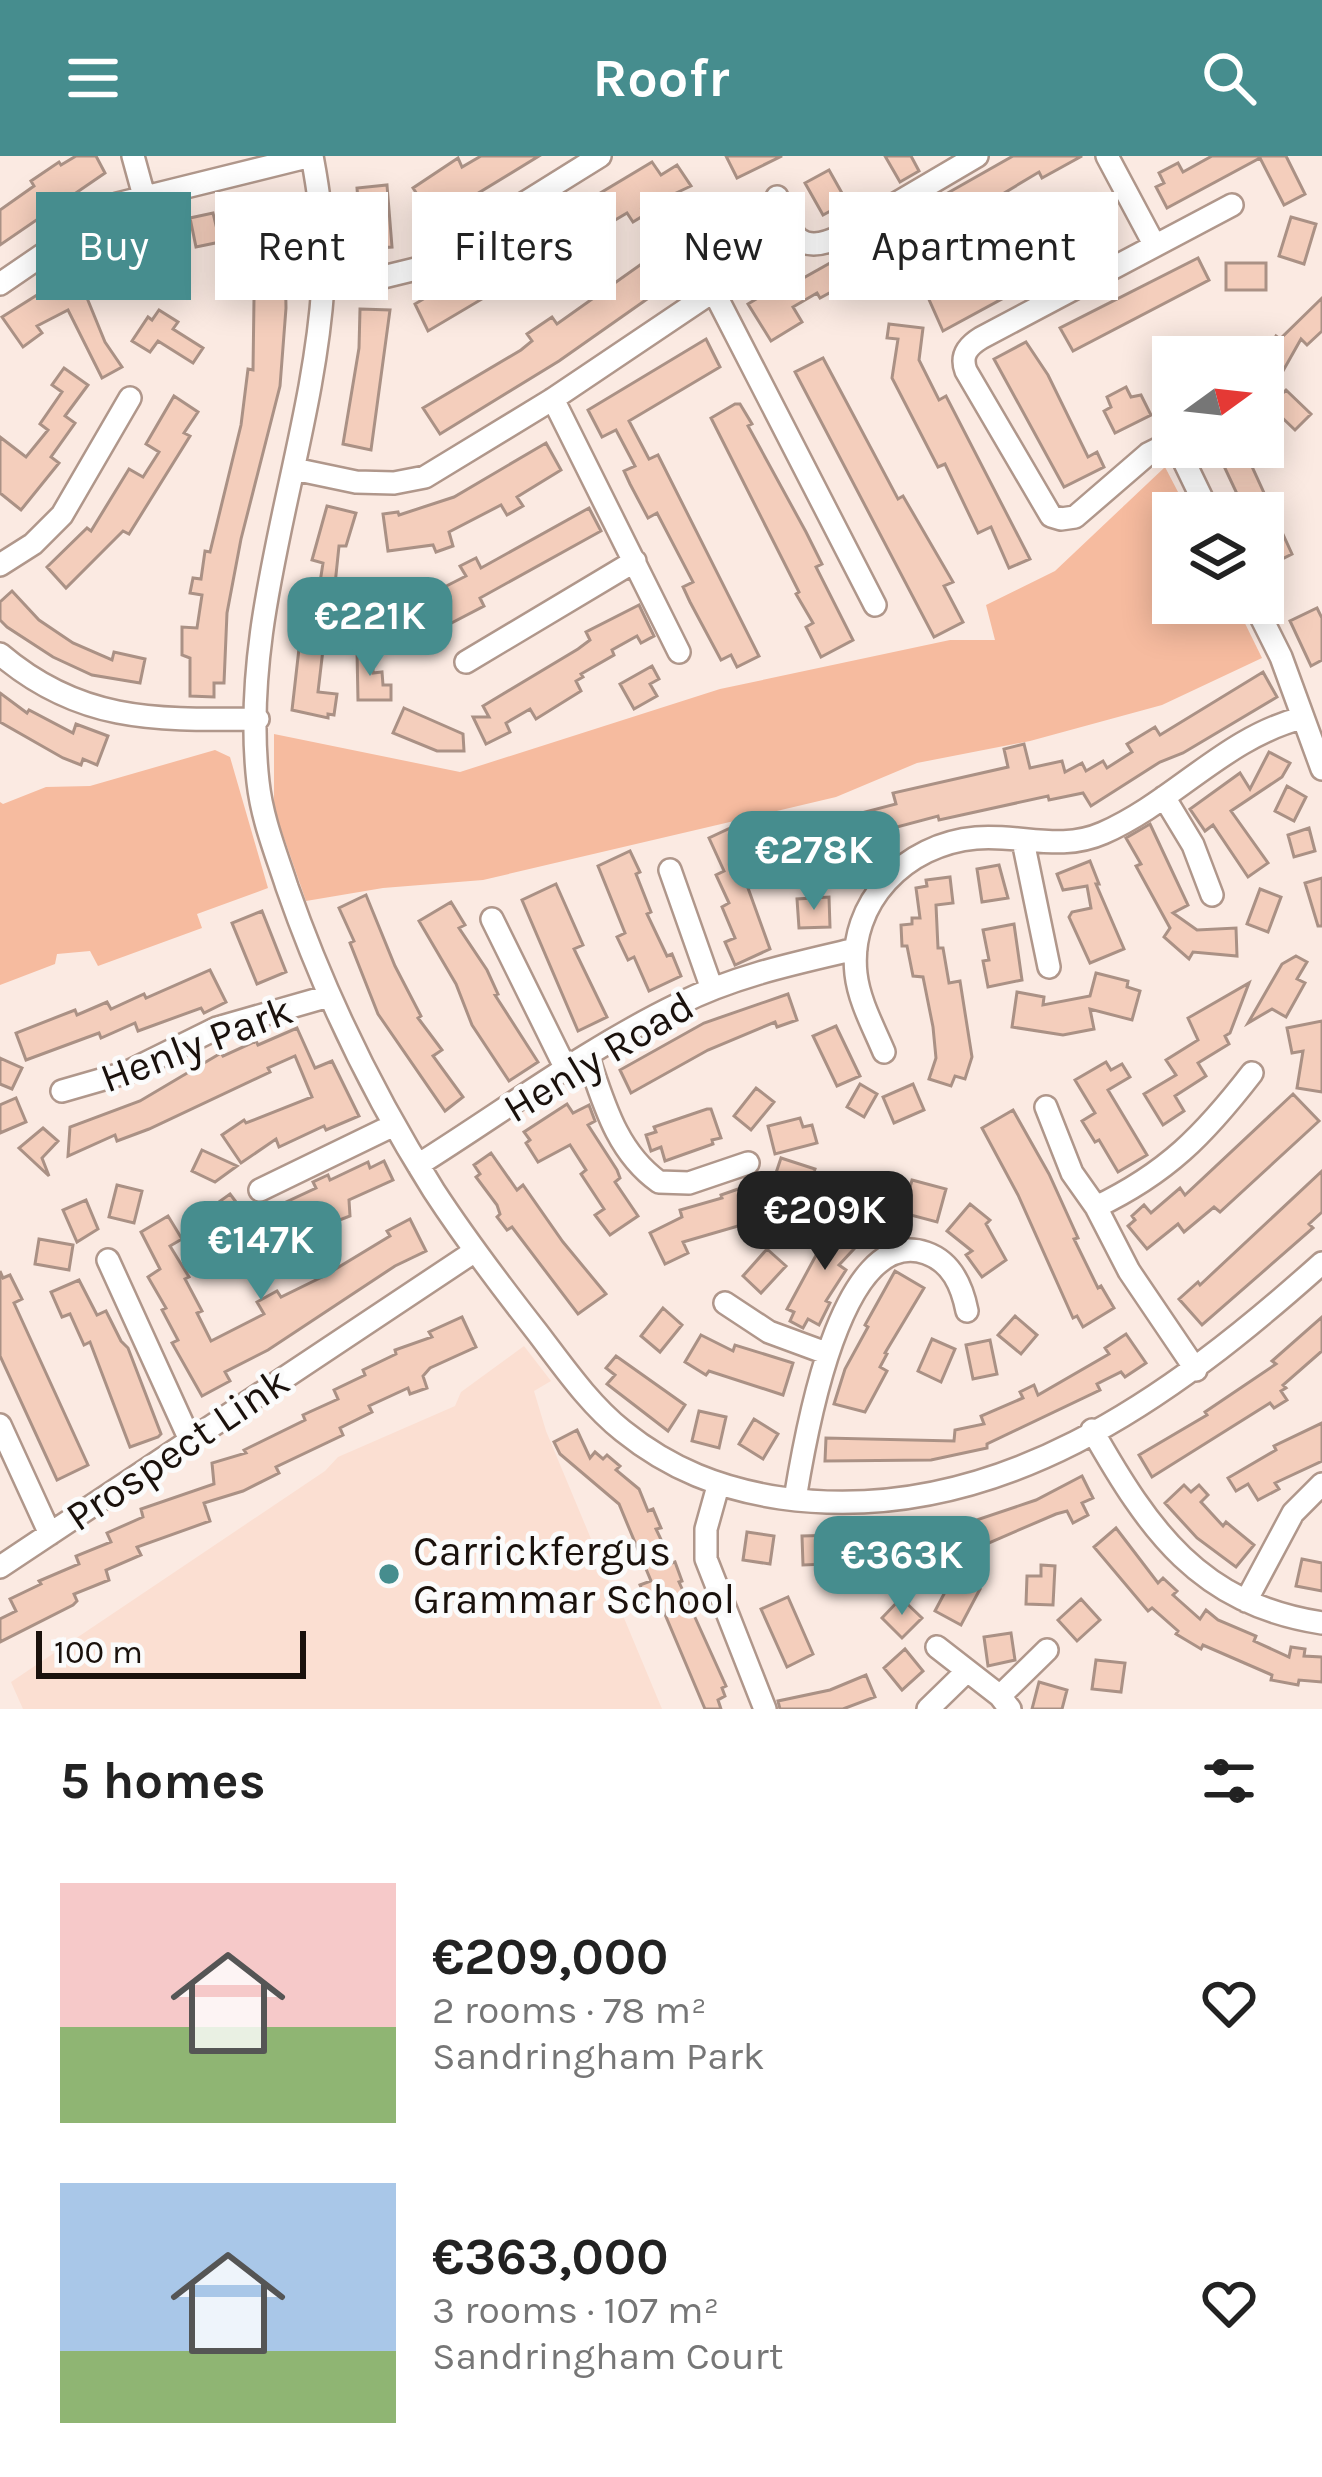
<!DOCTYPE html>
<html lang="en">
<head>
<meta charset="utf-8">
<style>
  body { margin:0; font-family:Karla,sans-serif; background:#f6f6f6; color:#222; height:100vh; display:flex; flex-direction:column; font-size:45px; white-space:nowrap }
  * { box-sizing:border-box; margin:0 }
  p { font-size:39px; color:#767676 }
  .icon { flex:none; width:66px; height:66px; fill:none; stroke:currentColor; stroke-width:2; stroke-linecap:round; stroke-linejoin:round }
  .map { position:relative; height:1553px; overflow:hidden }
  .panel { display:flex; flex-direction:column; background:#fff; flex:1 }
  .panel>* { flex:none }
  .guide { position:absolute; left:36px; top:36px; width:1251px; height:108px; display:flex; gap:24px }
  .needle { width:78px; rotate:75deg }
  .tools { position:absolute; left:1152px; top:180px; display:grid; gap:24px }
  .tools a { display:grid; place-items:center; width:132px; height:132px; border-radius:0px; background:#fff; box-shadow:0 6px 30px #0003; font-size:60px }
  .scale { position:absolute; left:36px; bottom:30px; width:270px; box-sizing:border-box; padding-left:12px; border:6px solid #1a110c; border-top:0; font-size:33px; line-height:42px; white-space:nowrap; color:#1a110c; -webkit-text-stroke:9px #fbfbfb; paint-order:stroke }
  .price { position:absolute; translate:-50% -102px; padding:0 27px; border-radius:24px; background:#468d8e; color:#fff; font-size:39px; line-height:78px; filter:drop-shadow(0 3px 6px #0008) }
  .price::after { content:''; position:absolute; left:50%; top:72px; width:36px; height:27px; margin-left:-18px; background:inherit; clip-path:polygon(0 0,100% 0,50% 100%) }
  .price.current { background:#222; color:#fff }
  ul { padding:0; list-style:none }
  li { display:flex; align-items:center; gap:36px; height:300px; padding:0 60px }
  li span { display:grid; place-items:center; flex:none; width:336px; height:240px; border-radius:0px; color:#555 }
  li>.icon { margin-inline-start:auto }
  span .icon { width:144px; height:144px; fill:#fffc; stroke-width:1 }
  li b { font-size:51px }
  h2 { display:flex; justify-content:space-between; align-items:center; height:144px; padding:0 60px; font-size:51px }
  .pill { padding:0 42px; border-radius:0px; background:#fff; box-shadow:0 6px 30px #0003; font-size:42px; line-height:108px }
  .pill.current { background:#468d8e; color:#fff }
  header { display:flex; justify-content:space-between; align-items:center; height:156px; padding:0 60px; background:#468d8e; color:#fff; font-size:54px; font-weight:700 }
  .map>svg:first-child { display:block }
  .built { fill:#fbdfd2 }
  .green { fill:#f6bb9f }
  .building { fill:#f4cebc; stroke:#aa9185; stroke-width:3 }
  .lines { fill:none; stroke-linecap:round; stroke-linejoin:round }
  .street-casing { stroke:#b0978b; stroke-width:26 }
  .street { stroke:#fff; stroke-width:21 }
  .poi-dot { fill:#468d8e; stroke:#fbfbfb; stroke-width:4.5 }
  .labels { text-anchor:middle; stroke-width:10; stroke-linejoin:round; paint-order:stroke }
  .street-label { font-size:42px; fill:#1a110c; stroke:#fbfbfb }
  .poi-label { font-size:42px; fill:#1a110c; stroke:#fbfbfb; text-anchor:start }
</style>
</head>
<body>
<header><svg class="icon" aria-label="menu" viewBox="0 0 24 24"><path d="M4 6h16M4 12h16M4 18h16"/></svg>Roofr<svg class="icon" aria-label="search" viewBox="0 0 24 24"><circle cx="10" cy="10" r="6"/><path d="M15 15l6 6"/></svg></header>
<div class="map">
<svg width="1322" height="1553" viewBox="0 0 1322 1553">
  <rect width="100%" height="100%" fill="#fbeae2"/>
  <path class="built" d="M524 1190 551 1225 534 1235 546 1275 662 1553H23L11 1526 325 1315 338 1301 455 1250 461 1236Z"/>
  <path class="green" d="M1165 311 1189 357H1173V447H1235L1262 502 1162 549 1030 585 917 607 836 641 483 724 383 732 306 745 274 653V578L460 616 720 533 950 484H995L986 449 1055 415Z
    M215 594 230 601 268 732 197 758 202 772 98 810 90 795 57 798 55 808 0 829V646L3 648 46 631 90 630Z"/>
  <path class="building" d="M76 0H96L105 17 0 89V54L34 30 31 25 59 6 61 9Z
    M481 0H539L434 64 413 32 458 2 462 11Z
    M726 0H782L737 22Z
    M885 0H911L919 15 900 26Z
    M1013 0H1082L1042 22 1039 16 911 93 820 142 817 137 793 151 802 166 771 185 748 148 779 129 782 134 887 75 889 80 934 55 930 47Z
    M1212 0H1286L1305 38 1284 49 1260 2 1167 52 1156 31 1164 27 1159 17 1178 7 1183 16Z
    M652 6 661 19 677 9 691 30 642 53 646 58 633 66 627 57 428 175 415 148Z
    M829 14 847 46 823 59 805 27Z
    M387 29 392 91 362 93 357 32Z
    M733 43 751 70 559 205 440 278 423 252 521 194 532 185 527 178 552 161 557 168Z
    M1102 44 1116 70 1111 72 1116 81 943 175 927 139 992 111 996 119 1053 91 1046 76Z
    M264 52 265 58 280 56 285 93 286 152 280 230 241 383 227 457 224 527H214V541L190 540V502L182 499V471L197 472 202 439 190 437 193 422 201 423 205 395 210 396 241 269 248 213 253 214 255 72 249 73 246 54Z
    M213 57 220 86 196 91 190 62Z
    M1291 61 1316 68 1304 108 1279 100Z
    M163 71 173 99 147 108 87 142 105 186 122 211 102 222 68 154 37 170 42 177 23 191 2 161 104 97Z
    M1198 102 1209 124 1073 195 1060 172Z
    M1226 107H1266V134H1226Z
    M1322 142V175L1307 189 1301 183 1279 222 1263 213V203L1276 180 1280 183Z
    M360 153 390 154 371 294 343 288 359 192Z
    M159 154 178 166 173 173 203 192 193 207 158 185 150 196 132 185 148 161 152 164Z
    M889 168 923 172 919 204 939 244 946 240 1030 403 1009 412 991 371 978 377 945 308 938 311 892 222 898 183 887 182Z
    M706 183 720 211 629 265 649 303 658 299 759 500 737 511 731 499 721 504 690 446 683 431 693 426 657 357 648 362 630 328 624 315 635 310 616 274 602 281 588 254Z
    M1026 186 1048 219 1088 301 1097 296 1104 311 1064 331 994 203Z
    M823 202 898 343 903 340 953 426 944 430 963 466 934 481 795 216Z
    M64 212 88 229 65 260 75 267 51 301 59 307 21 354 0 337V281L26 301 48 274 40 268 62 236 52 229Z
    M1126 231 1131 241 1141 239 1151 259 1115 277 1104 255 1111 251 1107 241Z
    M1286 234 1311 258 1295 274 1270 250Z
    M174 240 198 256 184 277 190 280 129 378 123 375 66 432 47 411 87 372 91 375 129 313 143 321 159 296 146 288Z
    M735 248H740L752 268 748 270 806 376 822 408 816 411 853 484 821 501 806 471 813 467 796 438 799 436 711 262Z
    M546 287 561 314 517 341 523 350 507 359 501 349 449 376 453 390 436 396 433 389 388 395 383 358 398 356 399 359 454 341Z
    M1215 291H1243L1292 398 1268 410 1263 400V357H1246Z
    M327 350 356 357 346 390H339L329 486 324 485 318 536 337 538 334 559 328 558V562L292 554 306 431 319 433 323 407 312 404Z
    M589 352 601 375 480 442 484 450 438 474 423 442 466 420 460 410 476 402 481 412Z
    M12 435 39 464 73 487 112 504 114 496 145 503 140 527 92 519 53 501 7 471 0 464V446Z
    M639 449 654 480 641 487 637 480 612 494 614 499 581 518 583 521 576 525 581 535 536 563 530 553 506 567 510 576 486 588 473 561H489L483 550 578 493 590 484 586 476Z
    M1317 452 1322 462V504L1311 510 1290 465Z
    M373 494V517L382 516 383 529H391V544H358L357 495Z
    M652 510 659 523 650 528 657 540 634 553 620 528Z
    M1263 516 1277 541 1183 597 1160 606 1091 650 1083 637 1049 644 1048 640 939 664 938 660 893 672 896 683 863 692 866 703 841 709 833 677 869 669 865 656 896 648 893 637 1008 611 1004 593 1024 588 1030 612 1062 605 1065 616 1082 607 1086 615 1103 605 1107 612 1132 596 1127 588 1155 571 1160 579Z
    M0 537 27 557 29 554 73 577 76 568 108 580 97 609 83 603 81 609 63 602 0 566Z
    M404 552 463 578 464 595H437L393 577Z
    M1269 596 1290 607 1282 621 1231 655 1268 707 1248 721 1213 669 1205 675 1190 653 1240 617 1250 633Z
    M1287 630 1306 641 1294 665 1275 655Z
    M741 667 756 699 748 695 762 726 748 732 770 793 735 809 725 786 735 782 722 751 729 747 716 719 724 715 709 682Z
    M1150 668 1188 749 1173 757 1197 774 1236 772 1237 800 1193 796 1189 803 1164 781 1170 772 1136 710 1141 708 1126 682Z
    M1309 672 1315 695 1294 701 1288 679Z
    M792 690 834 711 824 732 782 712Z
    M630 695 640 716 636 718 651 756 647 758 667 800 672 798 681 820 649 835 634 801 628 804 617 781 625 777 598 710Z
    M1090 705 1099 728H1096L1124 793 1090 807 1069 761 1072 756 1091 752 1087 730 1063 734 1057 718Z
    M999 709 1008 742 982 746 977 713Z
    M950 721 953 747 936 749 938 792H943L949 827 960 825 972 901 965 923 955 920 951 930 929 923 936 902 933 871 923 821 913 820 907 790H902L901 769 912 768V762H920L916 732 927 730 926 724Z
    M1322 722V770H1318L1305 727Z
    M556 728 583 789 574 793 607 861 578 875 522 744Z
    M1260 733 1281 741 1268 776 1247 768Z
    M366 739 395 810 421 860 418 862 442 894 433 900 463 941 445 955 378 858 350 787 354 785 339 752Z
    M829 741 830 771 799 772 797 743Z
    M451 746 465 769 459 772 487 814 498 838 495 839 538 906 509 925 472 869 456 828 419 765Z
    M262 755 286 816 257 828 232 767Z
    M1014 768 1022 824 988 831 983 805 989 804 983 774Z
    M1296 800 1307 806 1297 823 1305 827 1286 861 1272 853 1248 867 1282 808Z
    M210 814 226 846 204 857 201 852 138 875 135 867 101 882 99 877 26 904 16 877 75 854 77 859 107 846 111 853 144 838 146 842Z
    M1096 817 1128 825 1127 831 1140 835 1132 864 1090 853 1094 873 1063 879 1012 871 1017 836 1044 841 1043 849 1090 840Z
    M1249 827 1230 877 1225 880 1229 888 1198 907 1206 920 1175 940 1184 955 1163 969 1144 938 1176 919 1166 904 1198 884 1188 862Z
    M788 838 797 864 777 871 775 866 708 894 631 937 620 914 704 867Z
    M1322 865V936L1297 932 1303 895 1292 897 1287 872Z
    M836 870 860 920 837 930 813 880Z
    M297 872 315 912 332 905 359 960 326 974 324 970 279 991 276 983 241 1007 222 979 244 964 246 967 312 941 295 900 268 912 270 916 149 973 117 985 115 979 68 1000 70 971 140 945 221 897 223 900 256 885 258 889Z
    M0 902 22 912 12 933 0 928Z
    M1106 906 1111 914 1122 908 1130 921 1108 934 1147 999 1118 1016 1099 984 1095 986 1082 965 1095 957 1075 924Z
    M860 928 877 938 864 961 847 951Z
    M913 928 924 954 894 967 883 941Z
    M756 932 774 946 751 974 734 960Z
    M1293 938 1319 965 1220 1056 1214 1051 1184 1076 1178 1068 1147 1093 1128 1070 1135 1064 1132 1060 1144 1049 1151 1057 1180 1032 1185 1039Z
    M16 942 26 966 0 977V949Z
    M567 948 573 957 589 949 595 965 588 969 617 1014 620 1022 615 1026 638 1060 610 1079 595 1059 604 1053 581 1018 586 1014 570 989 538 1006 526 987 530 984 524 976Z
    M707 953H711L721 982 712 984 713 988 665 1005 661 991 651 995 646 979 656 976 654 971Z
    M1013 954 1049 1018 1078 1082 1074 1083 1098 1132 1101 1130 1114 1152 1083 1171 1077 1160 1073 1162 1018 1039 982 972Z
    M800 962 803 971 812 969 817 987 775 998 768 970Z
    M43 972 58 985 42 1002 49 1020 19 992Z
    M202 994 237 1010 215 1026 192 1015Z
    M491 997 517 1034 523 1029 563 1086 606 1138 578 1158 512 1071 507 1074 497 1061 500 1058 497 1049 476 1021 480 1018 474 1009Z
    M781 1002 815 1013 807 1037 774 1023Z
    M384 1005 393 1024 349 1044 350 1060 337 1065 335 1060 278 1086 277 1104 253 1102 255 1068 293 1071 282 1048 316 1032 313 1026 328 1019 330 1024 368 1006 370 1012Z
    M1322 1015V1056L1309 1068 1313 1072 1202 1169 1179 1143 1198 1126 1200 1129Z
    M912 1024 946 1033 937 1066 903 1057Z
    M117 1029 142 1035 134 1067 109 1061Z
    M741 1032 752 1066 683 1086 688 1097 665 1108 650 1077 682 1061 680 1054 722 1042 721 1039Z
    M230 1038 245 1058 216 1078 202 1058Z
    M891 1040 900 1073 875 1079 867 1046Z
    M86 1044 98 1073 77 1086 63 1054Z
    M970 1048 990 1064 986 1068 1006 1104 982 1121 966 1099 972 1095 947 1075Z
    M841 1058 866 1080 839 1109 846 1114 826 1145 830 1147 819 1169 808 1163 803 1172 790 1165 794 1156 787 1153 827 1079 824 1077Z
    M168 1060 182 1083 170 1090 189 1121 185 1123 202 1155 197 1157 211 1185 264 1158 257 1146 277 1135 281 1141 324 1120 390 1080 387 1075 410 1063 426 1095 395 1110 268 1194 225 1216 230 1225 202 1240 172 1187 178 1184 162 1154 166 1152 148 1121 160 1113 141 1076Z
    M39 1083 73 1089 69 1114 35 1108Z
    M767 1093 786 1110 761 1137 743 1120Z
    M0 1115 3 1122 10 1119 22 1143 14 1147 88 1309 57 1324 0 1200Z
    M895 1115 924 1132 885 1197 887 1198 880 1211 887 1215 865 1256 834 1248 845 1213 868 1171 865 1169Z
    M79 1124 97 1159 106 1155 121 1185 128 1192 161 1278 158 1281 130 1291 90 1186 84 1189 70 1158 62 1161 51 1136Z
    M663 1152 682 1169 660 1196 641 1180Z
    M1015 1160 1037 1179 1021 1198 998 1179Z
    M462 1161 476 1191 430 1212 423 1220 427 1232 410 1238 408 1232 369 1250 372 1256 340 1272 343 1279 276 1311 279 1317 243 1335 204 1347 210 1365 137 1391 141 1399 106 1414 109 1424 74 1438 77 1445 73 1449 0 1486V1463L16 1455 10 1443 41 1428 39 1425 79 1408 76 1400 111 1386 107 1377 143 1361 141 1353 214 1328 212 1307 246 1297 244 1294 305 1264 303 1259 338 1243 334 1234 365 1219 363 1214 396 1198 395 1194 432 1181 429 1176Z
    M1322 1161V1195L1283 1229 1286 1232 1281 1235 1287 1244 1274 1252 1270 1247 1152 1321 1139 1299 1207 1259 1205 1256 1276 1208 1272 1205Z
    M1126 1178 1146 1207 1125 1221 1121 1216 1097 1228 1100 1234 987 1288V1292L931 1304 825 1305 826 1282 954 1285 955 1274 984 1268 981 1260 1023 1242 1020 1236 1034 1229 1038 1239 1109 1198 1105 1192Z
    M701 1179 733 1195 735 1189 793 1207 783 1239 709 1215 706 1219 685 1206Z
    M932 1183 955 1193 941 1226 918 1215Z
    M990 1184 997 1218 973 1223 966 1189Z
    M616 1200 685 1249 668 1275 607 1228 615 1219 606 1212Z
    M699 1255 726 1261 719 1292 692 1285Z
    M754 1263 778 1278 763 1303 739 1288Z
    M1322 1267V1305L1275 1327 1279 1333 1258 1344 1248 1328 1236 1335 1228 1322 1276 1294 1274 1290Z
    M577 1274 590 1302 595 1296 603 1303 607 1299 620 1310 616 1314 639 1333 648 1355 653 1353 661 1372 656 1373 672 1407 675 1406 682 1425 679 1426 726 1530 722 1532 725 1540 718 1544 721 1553H705L661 1449 645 1456 639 1441 644 1439 640 1429 651 1425 619 1348 560 1298 554 1286Z
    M1082 1320 1093 1342 1082 1347 1088 1359 1073 1367 1067 1355 1056 1358 984 1389 972 1395 973 1398 920 1406 919 1399 853 1410 852 1407 803 1409 802 1380 878 1378 879 1382 938 1373V1377L1036 1344Z
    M1184 1329 1191 1336 1199 1329 1208 1339 1201 1346 1223 1370 1226 1366 1254 1389 1236 1411 1197 1382 1165 1347Z
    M1116 1372 1158 1427 1163 1422 1177 1435 1173 1439 1200 1463 1206 1454 1218 1464 1256 1480 1254 1485 1289 1501 1291 1491 1305 1493 1304 1500 1322 1501V1526L1299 1524 1298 1529 1271 1524 1272 1519 1203 1489 1201 1493 1176 1478 1178 1475 1152 1452 1148 1455 1094 1391Z
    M747 1376 774 1380 770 1408 743 1404Z
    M1302 1403 1322 1407V1435L1296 1430Z
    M1041 1409 1055 1410 1053 1449 1026 1448 1027 1420H1041Z
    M954 1419 980 1433 961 1469 935 1455Z
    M788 1441 813 1498 787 1511 761 1453Z
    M901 1442 922 1462 902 1482 882 1462Z
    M1081 1443 1100 1464 1077 1485 1058 1464Z
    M1011 1477 1015 1504 988 1510 984 1481Z
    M905 1493 923 1515 902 1534 884 1512Z
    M1096 1504 1125 1507 1121 1536 1092 1533Z
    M866 1519 875 1541 843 1553H780L778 1545 830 1534Z
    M1039 1526 1067 1534 1062 1553H1032Z"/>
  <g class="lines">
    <defs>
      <path id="street" d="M133 0 144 40
        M312 0C320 42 326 87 323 130 312 296 239 458 258 626 262 663 276 697 287 731 324 837 374 940 434 1035 466 1084 501 1130 537 1176 563 1210 589 1248 623 1275 670 1313 721 1333 781 1342 995 1372 1171 1242 1322 1107
        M1107 0 1154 88
        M777 41C790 79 799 101 841 80L977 0
        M324 124 375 123 420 112 600 0
        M0 128 117 48 311 0
        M713 134 875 449
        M553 243 679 496
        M294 313 356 326 394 327 425 321 553 243 767 99
        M1209 357 1182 301 1164 290 1148 298 1075 361 1061 363 1051 360 966 215C960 199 968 190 981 182L1232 49
        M0 409 33 388 62 359 130 242
        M1254 447 1281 501 1322 613
        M0 498C81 567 157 564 258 563
        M466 506 635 405
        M1164 641 1193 689 1212 739
        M1023 685 1049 811
        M670 714 712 833
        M492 763 567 915
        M884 896C874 872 859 845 856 818 848 746 906 688 976 682 1021 678 1060 696 1103 677 1174 646 1226 581 1302 562
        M588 901C604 948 617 996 659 1026L689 1027 748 1007
        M62 935 128 916 217 872 329 840
        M1046 951 1072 1017 1096 1051 1129 1115 1196 1214
        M418 1009C504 955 588 892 679 848 734 820 796 807 856 793
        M260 1034 394 969
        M1096 1051C1167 1017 1204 979 1252 917
        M108 1104 190 1284
        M725 1147 769 1176 826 1197
        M0 1269 50 1378
        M1092 1274C1149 1374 1199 1448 1322 1467
        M718 1330 706 1373V1403L765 1553
        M795 1343C804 1288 839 1067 926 1097 952 1106 962 1130 967 1155
        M0 1411 475 1095
        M1246 1445 1293 1357 1322 1328
        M937 1491 1000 1540 1010 1553
        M1000 1540 1047 1494
        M928 1553 967 1515"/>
    </defs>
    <use href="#street" class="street-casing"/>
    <use href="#street" class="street"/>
  </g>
  <circle class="poi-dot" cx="389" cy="1418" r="12"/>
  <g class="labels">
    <g class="street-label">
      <text transform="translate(196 887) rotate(-21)" y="15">Henly Park</text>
      <text transform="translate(598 900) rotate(-31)" y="15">Henly Road</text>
      <text transform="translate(177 1292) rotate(-34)" y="15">Prospect Link</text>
    </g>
    <g class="poi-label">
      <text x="413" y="1409">Carrickfergus<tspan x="413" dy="48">Grammar School</tspan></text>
    </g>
  </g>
</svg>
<div class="tools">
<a><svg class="needle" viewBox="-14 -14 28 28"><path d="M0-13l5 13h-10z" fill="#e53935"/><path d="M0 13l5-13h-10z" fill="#767676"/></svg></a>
<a><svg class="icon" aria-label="layers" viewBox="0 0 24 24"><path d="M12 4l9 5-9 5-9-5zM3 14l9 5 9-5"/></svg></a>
</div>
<div class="scale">100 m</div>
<b class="price" style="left:370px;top:523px">€221K</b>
<b class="price" style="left:814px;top:757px">€278K</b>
<b class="price current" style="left:825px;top:1117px">€209K</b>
<b class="price" style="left:261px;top:1147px">€147K</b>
<b class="price" style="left:902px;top:1462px">€363K</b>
<div class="guide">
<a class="pill current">Buy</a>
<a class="pill">Rent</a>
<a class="pill">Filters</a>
<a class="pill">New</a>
<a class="pill">Apartment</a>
</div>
</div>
<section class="panel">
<h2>5 homes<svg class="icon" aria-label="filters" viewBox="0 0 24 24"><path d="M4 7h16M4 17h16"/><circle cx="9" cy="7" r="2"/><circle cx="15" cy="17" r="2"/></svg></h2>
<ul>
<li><span style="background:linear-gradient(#f6c9c9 60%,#8fb573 0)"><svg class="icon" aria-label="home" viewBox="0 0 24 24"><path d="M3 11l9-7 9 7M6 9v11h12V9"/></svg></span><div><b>€209,000</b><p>2 rooms · 78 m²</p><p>Sandringham Park</p></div><svg class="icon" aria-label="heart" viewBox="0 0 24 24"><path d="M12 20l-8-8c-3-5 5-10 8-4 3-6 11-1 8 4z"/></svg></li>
<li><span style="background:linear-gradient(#a9c7e8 70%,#8fb573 0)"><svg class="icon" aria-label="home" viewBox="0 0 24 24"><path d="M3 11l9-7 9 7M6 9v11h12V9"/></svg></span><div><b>€363,000</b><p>3 rooms · 107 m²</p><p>Sandringham Court</p></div><svg class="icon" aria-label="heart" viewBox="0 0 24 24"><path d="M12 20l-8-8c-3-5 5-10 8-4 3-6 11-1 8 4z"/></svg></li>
</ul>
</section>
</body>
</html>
